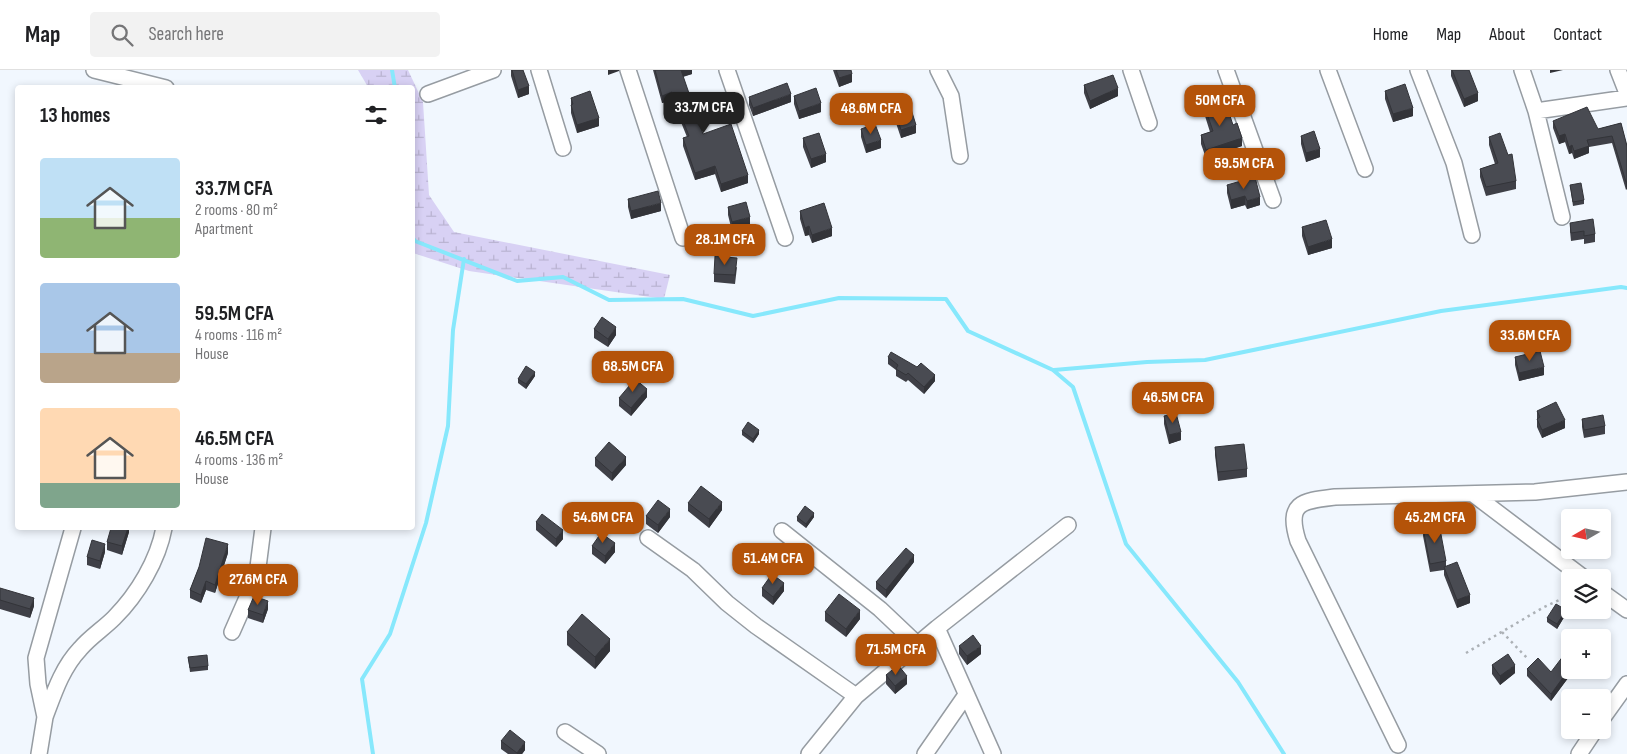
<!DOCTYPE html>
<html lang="en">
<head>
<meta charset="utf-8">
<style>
  body { margin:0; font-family:"Sofia Sans Condensed",sans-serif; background:#f2f2f2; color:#202124; height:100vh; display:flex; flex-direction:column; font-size:19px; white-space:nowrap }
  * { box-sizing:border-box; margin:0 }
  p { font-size:16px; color:#757577 }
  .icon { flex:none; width:28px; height:28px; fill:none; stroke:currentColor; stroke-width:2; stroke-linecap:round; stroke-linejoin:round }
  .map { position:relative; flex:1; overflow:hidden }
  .details { position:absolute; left:15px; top:15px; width:400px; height:445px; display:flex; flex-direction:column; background:#fff; border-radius:5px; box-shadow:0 2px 8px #0003 }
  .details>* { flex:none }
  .needle { width:32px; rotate:261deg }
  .buttons { position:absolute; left:1561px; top:439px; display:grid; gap:10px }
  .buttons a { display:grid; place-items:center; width:50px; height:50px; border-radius:5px; background:#fff; box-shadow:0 2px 8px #0003; font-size:25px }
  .price { position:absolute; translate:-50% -42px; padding:0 11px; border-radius:10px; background:#b45309; color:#fff; font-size:16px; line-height:32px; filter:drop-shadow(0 1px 2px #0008) }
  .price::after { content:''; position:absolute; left:50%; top:30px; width:15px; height:11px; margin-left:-8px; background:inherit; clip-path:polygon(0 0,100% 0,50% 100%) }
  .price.on { background:#222; color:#fff }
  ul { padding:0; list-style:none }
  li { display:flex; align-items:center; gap:15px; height:125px; padding:0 25px }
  li span { display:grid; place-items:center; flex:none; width:140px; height:100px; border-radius:5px; color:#555 }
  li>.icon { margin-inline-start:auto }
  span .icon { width:60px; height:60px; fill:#fffc; stroke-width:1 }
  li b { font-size:21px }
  h2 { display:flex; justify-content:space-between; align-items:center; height:60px; padding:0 25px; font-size:21px }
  header { display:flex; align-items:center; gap:30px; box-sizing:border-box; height:70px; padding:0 25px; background:#fff; border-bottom:1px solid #e0e0e0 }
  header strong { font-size:24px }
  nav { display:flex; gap:28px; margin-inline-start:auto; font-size:18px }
  .search { width:350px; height:45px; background:#f2f2f2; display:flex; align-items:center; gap:12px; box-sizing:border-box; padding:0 18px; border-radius:5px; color:#757577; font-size:19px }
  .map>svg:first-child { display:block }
  .wetland { fill:url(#wetland-marsh) }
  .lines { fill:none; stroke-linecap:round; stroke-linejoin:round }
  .stream { stroke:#87e8fc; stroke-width:4 }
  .street-casing { stroke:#969ca2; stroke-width:18 }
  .path { stroke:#acb1b6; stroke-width:2.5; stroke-dasharray:2.5 4; stroke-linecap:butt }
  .street { stroke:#fff; stroke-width:15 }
  .wall { fill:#3f4047 }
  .shaded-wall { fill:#333439 }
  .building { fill:#494b52; stroke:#333439 }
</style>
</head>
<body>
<header>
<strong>Map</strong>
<div class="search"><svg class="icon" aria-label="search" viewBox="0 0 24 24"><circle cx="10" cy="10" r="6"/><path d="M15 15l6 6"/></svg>Search here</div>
<nav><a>Home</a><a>Map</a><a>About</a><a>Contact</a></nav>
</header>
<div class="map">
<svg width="1627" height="684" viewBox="0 0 1627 684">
  <defs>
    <pattern id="wetland-marsh" width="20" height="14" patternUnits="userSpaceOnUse" patternTransform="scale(1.25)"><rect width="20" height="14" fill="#d8d1f4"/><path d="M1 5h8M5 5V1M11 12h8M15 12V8" fill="none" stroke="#b9b3d1"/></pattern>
  </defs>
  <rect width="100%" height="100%" fill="#f1f7fe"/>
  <path class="wetland" d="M358 0H408L423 32 429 125 454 162 670 205 664 229 469 201 413 183 412 18 368 17Z"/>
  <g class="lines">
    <path class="stream" d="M392 0 395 18
      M412 106V112
      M412 167 415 171 517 211 563 207 609 230 683 229 753 246 839 228 946 229 968 261 1053 300 1073 317 1126 474 1238 612 1284 684
      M1054 300 1147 292 1205 290 1441 241 1621 217 1627 218
      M373 684 362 609 390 564 426 453 448 356 453 260 464 189"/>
    <defs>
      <path id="street" d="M94 0 166 18
        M539 0 563 78
        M628 0 683 168
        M727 0 785 168
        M938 0 951 26 960 86
        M1131 0 1149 53
        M1226 0 1273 130
        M1328 0 1365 99
        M1418 0 1454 93 1472 165
        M1522 0 1536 41 1562 147
        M1618 0 1627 23
        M428 24 493 0
        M1536 41 1627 28
        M1473 424 1584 508
        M782 461 880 539 917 574
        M648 468 693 500 727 533 756 556 856 626
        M1602 522 1627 540
        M937 558 993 684
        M232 562 257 505 263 458
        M45 647C54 623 62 598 80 579 90 567 103 559 114 548 138 524 158 490 164 458
        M1602 649 1627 614
        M565 662 598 684
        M1398 675 1298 471C1286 432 1302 431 1335 427L1535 422 1627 412
        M39 684 45 647 38 614 36 588 73 458
        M809 684 856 626 937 558 1068 455
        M925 684 966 625
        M1579 684 1595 660"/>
    </defs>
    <use href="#street" class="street-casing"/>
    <path class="path" d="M1502 562 1527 588
      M1466 583 1544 537 1570 525"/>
    <use href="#street" class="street"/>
  </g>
  <path class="wall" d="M511 0H523L529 24 518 28 511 6Z
    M653 0H692V4L683 7 703 64 748 113 721 122 715 104 695 110 683 76V68L687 67 672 30 662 33Z
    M833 0H851L852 12 839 17Z
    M1451 0H1469L1478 31 1464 37 1451 6Z
    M1084 15 1118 26 1090 39 1084 23Z
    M1385 21 1413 46 1393 52 1385 29Z
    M794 26 821 42 799 49 794 34Z
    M749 27 791 32 753 46 749 35Z
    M571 28 599 56 577 63 571 43Z
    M1205 38 1233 55 1242 76 1206 88 1201 74V65L1210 62 1205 46Z
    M894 39 916 63 901 68 894 47Z
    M1553 51 1598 59 1621 53 1627 76 1626 120 1612 73 1589 77V83L1574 89 1572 83 1569 84 1565 72 1559 74 1553 58Z
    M861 59 881 78 866 83 861 67Z
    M1301 66 1320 87 1306 92 1301 74Z
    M1489 67 1516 111V119L1486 126 1480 107V99L1495 94 1489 75Z
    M803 68 826 92 811 98 803 77Z
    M1227 115 1260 135 1247 139 1245 135 1231 139 1227 123Z
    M1570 115 1584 130V134L1573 136Z
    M628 129 661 141 631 149 628 137Z
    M728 137 750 155 732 161 728 145Z
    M800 141 832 166 812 173 809 165 805 166 800 149Z
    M1570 153 1595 164V172L1584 174V169L1571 171 1570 161Z
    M1302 157 1332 178 1308 185 1302 166Z
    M737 197 735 214 714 212V204Z
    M594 259 616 265 608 277 594 268Z
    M888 287 935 311 924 324 908 310 906 312 896 306V300L888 294Z
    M1515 287 1544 305 1519 311 1515 295Z
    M535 306 526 319 518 313V309Z
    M647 327 631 346 619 336V328Z
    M1537 341 1565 358 1542 368 1537 357Z
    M1164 346 1181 370 1169 374 1164 354Z
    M1582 349 1605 356V364L1584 368 1582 357Z
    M742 361 759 364 753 373 742 365Z
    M1215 377 1247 399V407L1218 411 1215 385Z
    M595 388 626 395 612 411 595 396Z
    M688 433 722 440 709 458 688 441Z
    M646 446 670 447 658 463 646 454Z
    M797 447H814L806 458 797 451Z
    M536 452 563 469 556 477 536 460Z
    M129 458V462L122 485 107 480V472Z
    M1423 458 1446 491V496L1470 533 1457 538 1444 505V500L1430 502 1423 466Z
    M592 476 615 482 605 494 592 484Z
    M105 482 100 499 87 495V487Z
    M228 483 215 523 206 520 201 533 190 528V520L199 497Z
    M914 492 886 528 876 519V512Z
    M0 518 34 536 30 548 0 539Z
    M762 518 784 521 773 535 762 526Z
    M268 539 263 553 248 548V540Z
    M825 542 860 549 846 567 825 551Z
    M1566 544 1557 559 1547 552V548Z
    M567 562 610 581 595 599 567 575Z
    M959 576 981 584 967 595 959 584Z
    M188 587 208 596V600L190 602Z
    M1492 595 1515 603 1500 615 1492 604Z
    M1527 599 1551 602 1574 600 1551 631 1527 606Z
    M886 605 907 614 895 624 886 614Z
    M501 671 525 680 522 684H508L501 679Z"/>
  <path class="shaded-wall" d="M608 0H619V1L608 5Z
    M681 0H692V4L681 7Z
    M1550 0H1563L1550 3Z
    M852 4V12L839 17V8Z
    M529 16V24L518 28V20Z
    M1118 18V26L1090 39V31Z
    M672 22V30L662 33V26Z
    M1478 23V31L1464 37V29Z
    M791 24V32L753 46V38Z
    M821 33V42L799 49V41Z
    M1413 38V46L1393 52V44Z
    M599 48V56L577 63V55Z
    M916 55V63L901 68V60Z
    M1565 64V72L1559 74V66Z
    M1242 68V76L1206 88V80Z
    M881 70V78L866 83V75Z
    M1572 75V83L1569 84V77Z
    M1589 76V83L1574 89V81Z
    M1320 79V87L1306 92V83Z
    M826 84V92L811 98V89Z
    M715 96V104L695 110V103Z
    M748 105V113L721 122V114Z
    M1626 112H1627V119L1626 120Z
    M1245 126V135L1231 139V130Z
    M1260 127V135L1247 139V131Z
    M661 133V141L631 149V141Z
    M750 147V155L732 161V152Z
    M809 156V165L805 166V158Z
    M832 158V166L812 173V165Z
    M1332 169V178L1308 185V177Z
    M616 257V265L608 277V269Z
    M1544 297V305L1519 311V303Z
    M535 302V306L526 319V314Z
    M935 305V311L924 324V317Z
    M647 319V327L631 346V338Z
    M1565 350V358L1542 368V360Z
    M759 360V364L753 373V369Z
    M1181 362V370L1169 374V365Z
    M626 387V395L612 411V403Z
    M722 432V440L709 458V449Z
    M670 439V447L658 463V455Z
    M814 443V447L806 458V454Z
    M128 458H129V462L122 485V476Z
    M563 460V469L556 477V469Z
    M615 473V482L605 494V486Z
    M105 474V482L100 499V491Z
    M228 474V483L215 523V515Z
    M914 485V492L886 528V520Z
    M206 511V520L201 533V525Z
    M784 513V521L773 535V527Z
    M1470 525V533L1457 538V530Z
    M34 528V536L30 548V539Z
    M268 531V539L263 553V545Z
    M860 540V549L846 567V559Z
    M1566 540V544L1557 559V554Z
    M610 569V581L595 599V587Z
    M981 576V584L967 595V586Z
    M1515 595V603L1500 615V606Z
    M1570 598V600H1574L1551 631V624Z
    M907 606V614L895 624V616Z
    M525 672V680L522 684H517V683Z"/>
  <path class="building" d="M512 0H523L529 16 518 20Z
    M655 0H681L703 64 731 54 748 105 721 114 715 96 695 103 683 68 689 66 672 22 662 26Z
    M836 0H851L852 4 839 8Z
    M1452 0H1469L1478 23 1464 29Z
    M1113 5 1118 18 1090 31 1084 15Z
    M787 13 791 24 753 38 749 27Z
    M1405 14 1413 38 1393 44 1385 21Z
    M816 18 821 33 799 41 794 26Z
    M590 21 599 48 577 55 571 35 573 34 571 28Z
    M1225 31 1233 55 1237 53 1242 68 1206 80 1201 65 1213 61 1205 38Z
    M909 33 916 55 901 60 894 39Z
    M1587 37 1598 59 1621 53 1627 76V112H1626L1612 66 1587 70 1589 76 1574 81 1572 75 1569 77 1565 64 1559 66 1553 51Z
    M875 54 881 70 866 75 861 59Z
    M1314 61 1320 79 1306 83 1301 66Z
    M819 63 826 84 811 89 803 68Z
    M1500 63 1508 85 1512 84 1516 111 1486 117 1480 99 1498 93 1489 67Z
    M1255 107 1260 127 1247 131 1245 126 1231 130 1227 115Z
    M1581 113 1584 130 1573 132 1570 115Z
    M658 121 661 133 631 141 628 129Z
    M746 132 750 147 732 152 728 137Z
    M824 133 832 158 812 165 809 156 805 158 800 141Z
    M1593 149 1595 164 1584 166V161L1571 163 1570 153Z
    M1326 150 1332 169 1308 177 1302 157Z
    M715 186 737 188 735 205 714 204Z
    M602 247 616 257 608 269 594 259Z
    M1540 281 1544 297 1519 303 1515 287Z
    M891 282 917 297 921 293 935 305 924 317 908 303 906 305 896 299 898 295 888 287Z
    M526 296 535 302 526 314 518 309Z
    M635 309 647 319 631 338 619 328Z
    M1556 332 1565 350 1542 360 1537 349 1540 347 1537 341Z
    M1176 343 1181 362 1169 365 1164 346Z
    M1603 345 1605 356 1584 360 1582 349Z
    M748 352 759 360 753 369 742 361Z
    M609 372 626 387 612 403 595 388Z
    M1244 374 1247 399 1218 402 1215 377Z
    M701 416 722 432 709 449 688 433Z
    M658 430 670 439 658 455 646 446Z
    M805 436 814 443 806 454 797 447Z
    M542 444 563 460 556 469 536 452Z
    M1439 454 1446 491 1430 494 1423 458Z
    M111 458H128L122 476 107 472Z
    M601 463 615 473 605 486 592 476Z
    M206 468 228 474 215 515 206 511 201 525 190 520 199 497Z
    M92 470 105 474 100 491 87 487Z
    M906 478 914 485 886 520 876 512Z
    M1457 492 1470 525 1457 530 1444 497Z
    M772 504 784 513 773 527 762 518Z
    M0 518 34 528 30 539 0 530Z
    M839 524 860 540 846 559 825 542Z
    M254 526 268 531 263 545 248 540Z
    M1556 534 1566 540 1557 554 1547 548Z
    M582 544 610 569 595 587 567 562Z
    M973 565 981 576 967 586 959 576Z
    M1570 577V598L1551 624 1527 599 1538 588 1551 602Z
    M1508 584 1515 595 1500 606 1492 595Z
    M207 585 208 596 190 598 188 587Z
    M898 595 907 606 895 616 886 605Z
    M510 660 525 672 517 683 501 671Z"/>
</svg>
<div class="buttons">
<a><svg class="needle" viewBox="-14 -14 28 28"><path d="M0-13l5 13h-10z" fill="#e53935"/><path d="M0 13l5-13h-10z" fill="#757577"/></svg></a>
<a><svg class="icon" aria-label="layers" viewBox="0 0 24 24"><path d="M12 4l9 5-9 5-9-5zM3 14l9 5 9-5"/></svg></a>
<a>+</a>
<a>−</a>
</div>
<b class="price" style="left:1220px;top:57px">50M CFA</b>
<b class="price on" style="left:704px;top:64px">33.7M CFA</b>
<b class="price" style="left:871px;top:65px">48.6M CFA</b>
<b class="price" style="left:1244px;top:120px">59.5M CFA</b>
<b class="price" style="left:725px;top:196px">28.1M CFA</b>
<b class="price" style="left:1530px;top:292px">33.6M CFA</b>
<b class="price" style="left:633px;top:323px">68.5M CFA</b>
<b class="price" style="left:1173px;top:354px">46.5M CFA</b>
<b class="price" style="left:603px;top:474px">54.6M CFA</b>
<b class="price" style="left:1435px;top:474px">45.2M CFA</b>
<b class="price" style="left:773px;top:515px">51.4M CFA</b>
<b class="price" style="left:258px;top:536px">27.6M CFA</b>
<b class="price" style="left:896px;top:606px">71.5M CFA</b>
<section class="details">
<h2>13 homes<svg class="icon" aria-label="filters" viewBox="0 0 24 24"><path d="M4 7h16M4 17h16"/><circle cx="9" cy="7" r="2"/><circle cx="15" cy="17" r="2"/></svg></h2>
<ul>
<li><span style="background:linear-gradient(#bfe0f5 60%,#8fb573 0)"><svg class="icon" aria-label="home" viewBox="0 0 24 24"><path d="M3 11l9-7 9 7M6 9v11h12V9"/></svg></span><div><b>33.7M CFA</b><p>2 rooms · 80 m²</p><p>Apartment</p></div></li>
<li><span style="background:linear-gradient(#a9c7e8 70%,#b9a48a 0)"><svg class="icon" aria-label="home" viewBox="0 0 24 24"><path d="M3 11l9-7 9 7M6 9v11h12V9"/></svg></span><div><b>59.5M CFA</b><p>4 rooms · 116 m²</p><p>House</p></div></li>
<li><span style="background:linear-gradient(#ffd9b3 75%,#7fa58c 0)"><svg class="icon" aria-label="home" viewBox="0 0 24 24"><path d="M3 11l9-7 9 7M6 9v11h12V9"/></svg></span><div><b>46.5M CFA</b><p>4 rooms · 136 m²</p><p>House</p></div></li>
</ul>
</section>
</div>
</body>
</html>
